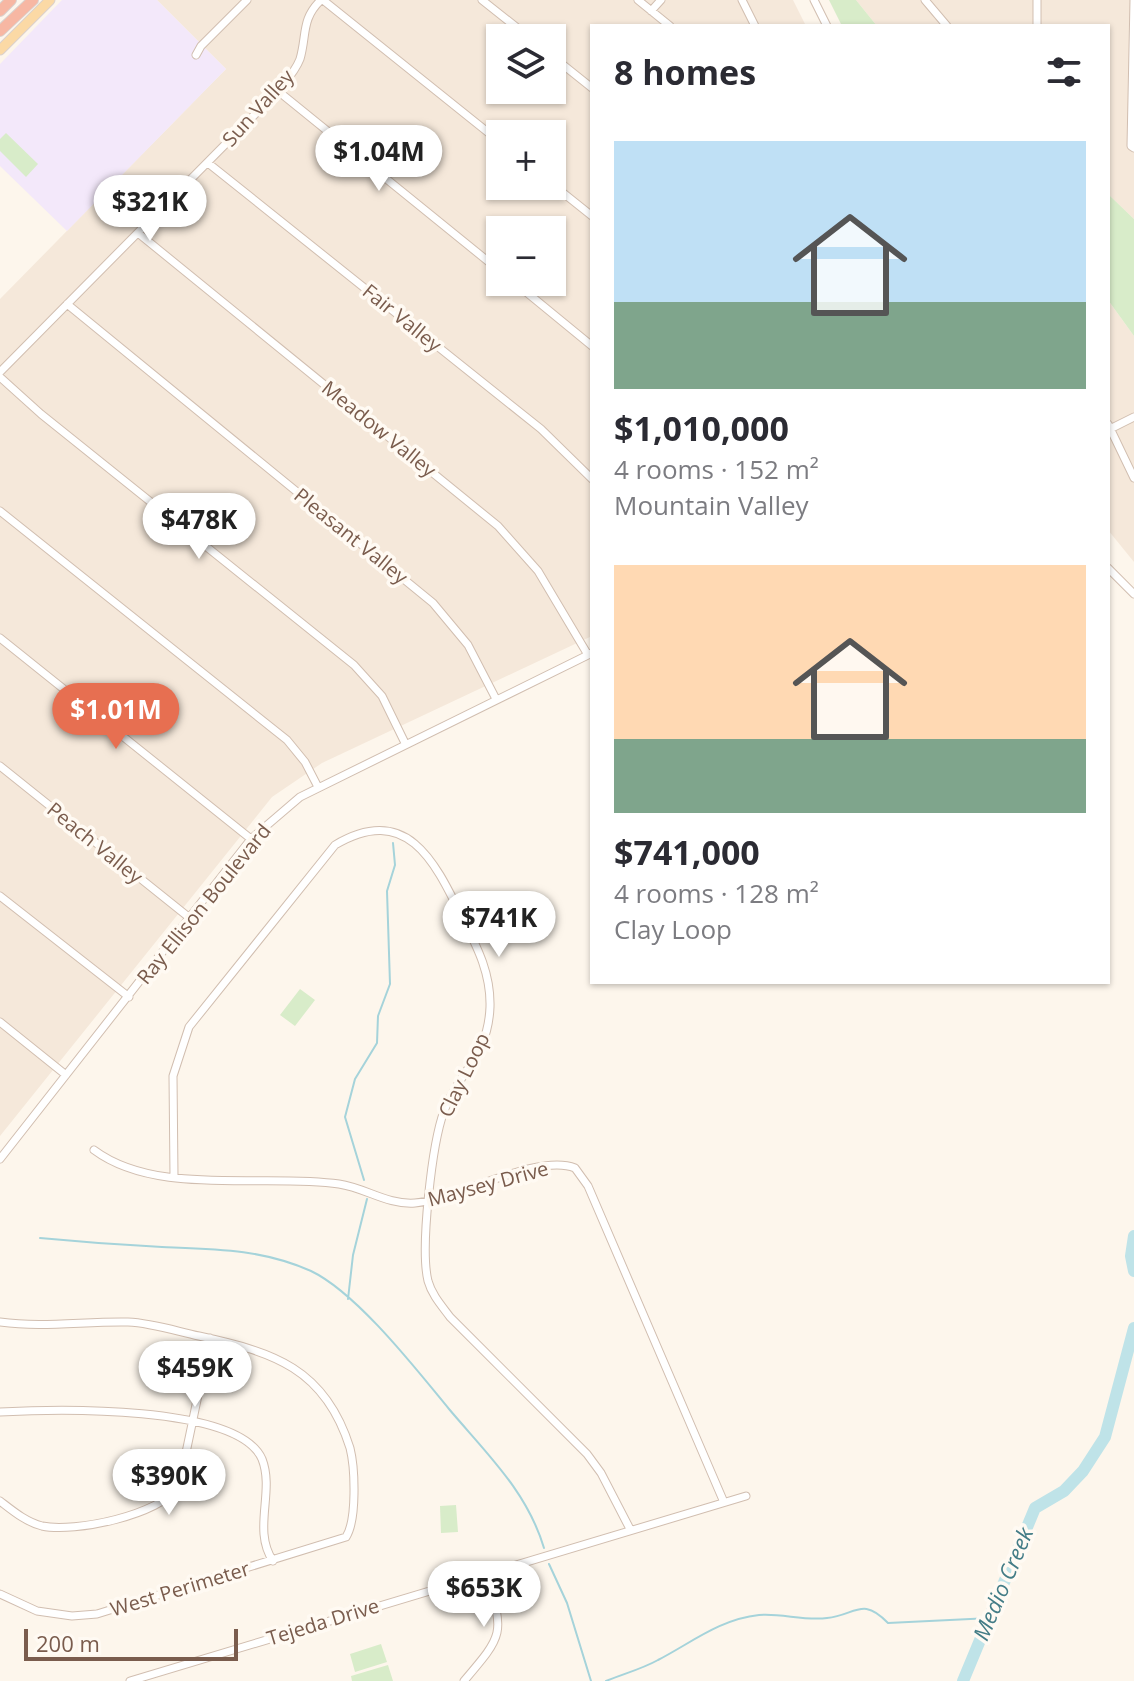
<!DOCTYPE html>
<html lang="en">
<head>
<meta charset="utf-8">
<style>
  body { margin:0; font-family:"Open Sans",sans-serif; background:#f2f2f3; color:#2b2b33; height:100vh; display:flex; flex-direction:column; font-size:30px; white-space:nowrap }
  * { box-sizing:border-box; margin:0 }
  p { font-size:26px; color:#7c7c81 }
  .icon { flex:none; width:44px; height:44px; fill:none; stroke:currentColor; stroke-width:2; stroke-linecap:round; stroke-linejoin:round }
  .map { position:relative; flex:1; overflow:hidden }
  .sheet { position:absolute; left:590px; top:24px; width:520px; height:960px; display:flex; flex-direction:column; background:#fff; border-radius:0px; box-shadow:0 2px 6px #0004 }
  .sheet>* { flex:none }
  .fabs { position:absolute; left:486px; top:24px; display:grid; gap:16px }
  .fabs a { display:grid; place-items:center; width:80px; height:80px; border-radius:0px; background:#fff; box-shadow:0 2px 6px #0004; font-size:40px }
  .scale { position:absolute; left:24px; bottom:20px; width:214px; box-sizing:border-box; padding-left:8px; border:4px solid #7a5c4d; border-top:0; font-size:22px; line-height:28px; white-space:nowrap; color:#7a5c4d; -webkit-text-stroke:6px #fffaf3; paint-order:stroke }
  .price { position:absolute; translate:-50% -68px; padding:0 18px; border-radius:28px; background:#fff; color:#222; font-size:26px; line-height:52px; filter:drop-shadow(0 2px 4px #0008) }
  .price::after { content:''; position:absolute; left:50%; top:48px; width:24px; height:18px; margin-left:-12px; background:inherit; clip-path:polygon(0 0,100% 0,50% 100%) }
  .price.current { background:#e76f51; color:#fff }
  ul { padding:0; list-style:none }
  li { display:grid; align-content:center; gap:16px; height:424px; padding:0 24px }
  li span { display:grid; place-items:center; height:248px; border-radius:0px; color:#555 }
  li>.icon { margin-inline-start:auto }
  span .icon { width:144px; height:144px; fill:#fffc; stroke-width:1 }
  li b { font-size:34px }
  h2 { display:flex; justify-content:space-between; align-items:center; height:96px; padding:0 24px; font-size:34px }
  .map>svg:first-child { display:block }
  .residential { fill:#f5e8da; fill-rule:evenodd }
  .education { fill:#f3e8fa }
  .green { fill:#d8ecc9 }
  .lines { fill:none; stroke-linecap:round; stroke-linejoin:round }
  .stream { stroke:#a5d3da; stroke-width:2 }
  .river { stroke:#bfe3e8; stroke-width:12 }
  .minor-casing { stroke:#d1beb0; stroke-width:9 }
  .major-casing { stroke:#dad1cd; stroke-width:11 }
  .highway-casing { stroke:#dad1cd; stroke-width:12 }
  .minor { stroke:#fff; stroke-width:7 }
  .major { stroke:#fbd9a5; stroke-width:9 }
  .highway { stroke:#f7b7a3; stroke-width:10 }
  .labels { text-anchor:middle; stroke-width:7; stroke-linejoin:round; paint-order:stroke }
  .street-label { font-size:20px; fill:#7a5c4d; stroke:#fffaf3 }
  .water-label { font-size:22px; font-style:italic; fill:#437c86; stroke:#fffaf3 }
</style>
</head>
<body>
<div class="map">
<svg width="1134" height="1681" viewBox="0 0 1134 1681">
  <rect width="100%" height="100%" fill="#fdf6ec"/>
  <path class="residential" d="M157 0H793L806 26H592V636L322 763 272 797 0 1136V299L226 69ZM500 38H552V90H500ZM500 134H552V186H500ZM500 230H552V282H500Z
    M856 0H1134V219L1108 194V26H877Z
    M1108 300 1134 336V562L1108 530Z"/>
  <path class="education" d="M62 0H157L226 69 67 231 0 166V64Z"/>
  <path class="green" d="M829 0H856L877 26H842Z
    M6 133 38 164 26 177 0 151V139Z
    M1108 194 1134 219V336L1108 300Z
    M300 989 315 1000 295 1026 280 1015Z
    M456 1505 458 1532 441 1533 440 1506Z
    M381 1644 387 1662 355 1672 350 1654Z
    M388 1665 393 1681H352L351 1676Z"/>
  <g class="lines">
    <path class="stream" d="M364 1180 345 1117 355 1079 377 1043 378 1016 390 984 387 891 395 865 393 843
      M40 1238C81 1242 122 1245 162 1247 215 1249 262 1249 311 1271 357 1293 416 1369 449 1409 486 1453 527 1491 544 1548
      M348 1299 353 1255 367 1199
      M549 1564 567 1603 591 1681
      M606 1681C623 1674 642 1669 658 1660 691 1643 720 1619 759 1615 781 1613 804 1621 827 1618 856 1615 862 1596 888 1623L991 1618"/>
    <path class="river" d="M1134 1236 1131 1256 1134 1271
      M963 1681 1035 1508 1064 1491 1083 1471 1105 1437 1134 1328"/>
    <defs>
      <path id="minor" d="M323 0 500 142
        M482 0 530 38
        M638 0 670 26
        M742 0 755 26
        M814 0 827 26
        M925 0 947 26
        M1134 0 1131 146 1134 148
        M651 11 661 0
        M1037 26V0
        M196 55 201 46 247 0
        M552 56 592 88
        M278 91 500 271
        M208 163 541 429 592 479
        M552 184 592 216
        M138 233 498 526 538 571 588 655
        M514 282 592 346
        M67 304 433 603 468 645 496 699
        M0 372 278 91C286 81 295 72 300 59 307 35 301 19 321 0
        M0 377 41 414 354 665 382 696 405 743
        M1108 424 1134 478
        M1110 429 1134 417
        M0 511 287 740 305 762 318 787
        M1108 568 1134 594
        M0 638 251 839
        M0 766 191 919
        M0 896 129 997
        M0 1022 66 1075
        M94 1150C157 1197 264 1173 339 1184 366 1188 387 1205 415 1203 458 1199 537 1153 575 1168L588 1186 723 1500
        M0 1159 251 839 300 797 592 653
        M174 1176 173 1076 189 1027 335 845C406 803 434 860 461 915 476 945 491 972 490 1007 488 1057 459 1071 444 1111 432 1144 420 1248 428 1281 432 1295 441 1305 450 1317L587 1454 601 1473 630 1529
        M0 1322C42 1328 86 1321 128 1322 152 1323 176 1331 199 1336 273 1352 325 1368 350 1448 355 1468 357 1520 346 1537L97 1614 72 1616 37 1611 0 1594
        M0 1412C53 1409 238 1404 262 1459 275 1492 252 1530 273 1561
        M0 1501C13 1511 26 1522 42 1526 74 1533 161 1515 179 1486L210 1338
        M130 1681 746 1496
        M464 1681C505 1633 504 1634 486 1573"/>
      <path id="major" d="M0 50 50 0"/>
      <path id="highway" d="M0 11 11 0
        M0 31 33 0"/>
    </defs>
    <use href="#minor" class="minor-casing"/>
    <use href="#major" class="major-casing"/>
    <use href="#highway" class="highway-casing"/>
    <use href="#minor" class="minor"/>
    <use href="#major" class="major"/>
    <use href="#highway" class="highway"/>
  </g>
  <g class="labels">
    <g class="street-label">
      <text transform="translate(258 108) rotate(-48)" y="7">Sun Valley</text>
      <text transform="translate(402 318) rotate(39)" y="7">Fair Valley</text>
      <text transform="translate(379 429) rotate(39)" y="7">Meadow Valley</text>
      <text transform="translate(351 536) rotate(39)" y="7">Pleasant Valley</text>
      <text transform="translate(95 843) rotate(39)" y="7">Peach Valley</text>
      <text transform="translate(204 904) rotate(-51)" y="7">Ray Ellison Boulevard</text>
      <text transform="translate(464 1075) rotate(-64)" y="7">Clay Loop</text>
      <text transform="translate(488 1184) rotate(-15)" y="7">Maysey Drive</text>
      <text transform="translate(180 1589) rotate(-17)" y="7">West Perimeter</text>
      <text transform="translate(323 1622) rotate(-17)" y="7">Tejeda Drive</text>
    </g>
    <g class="water-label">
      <text transform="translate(1003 1584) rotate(-67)" y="8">Medio Creek</text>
    </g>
  </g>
</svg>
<div class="fabs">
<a><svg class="icon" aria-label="layers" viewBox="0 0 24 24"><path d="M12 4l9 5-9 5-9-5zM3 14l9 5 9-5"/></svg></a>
<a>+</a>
<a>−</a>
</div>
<div class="scale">200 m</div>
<b class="price" style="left:379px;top:193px">$1.04M</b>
<b class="price" style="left:150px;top:243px">$321K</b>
<b class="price" style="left:199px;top:561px">$478K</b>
<b class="price current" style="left:116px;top:751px">$1.01M</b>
<b class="price" style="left:499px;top:959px">$741K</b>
<b class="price" style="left:195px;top:1409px">$459K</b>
<b class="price" style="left:169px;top:1517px">$390K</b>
<b class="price" style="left:484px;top:1629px">$653K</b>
<section class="sheet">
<h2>8 homes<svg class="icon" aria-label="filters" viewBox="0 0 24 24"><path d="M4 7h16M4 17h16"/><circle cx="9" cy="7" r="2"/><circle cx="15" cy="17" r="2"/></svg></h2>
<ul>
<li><span style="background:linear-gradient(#bfe0f5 65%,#7fa58c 0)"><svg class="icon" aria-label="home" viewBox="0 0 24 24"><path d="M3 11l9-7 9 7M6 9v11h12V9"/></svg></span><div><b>$1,010,000</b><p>4 rooms · 152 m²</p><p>Mountain Valley</p></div></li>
<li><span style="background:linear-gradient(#ffd9b3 70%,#7fa58c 0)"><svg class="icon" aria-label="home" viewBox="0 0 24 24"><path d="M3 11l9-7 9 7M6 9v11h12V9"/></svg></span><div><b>$741,000</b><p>4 rooms · 128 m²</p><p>Clay Loop</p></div></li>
</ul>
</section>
</div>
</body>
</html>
